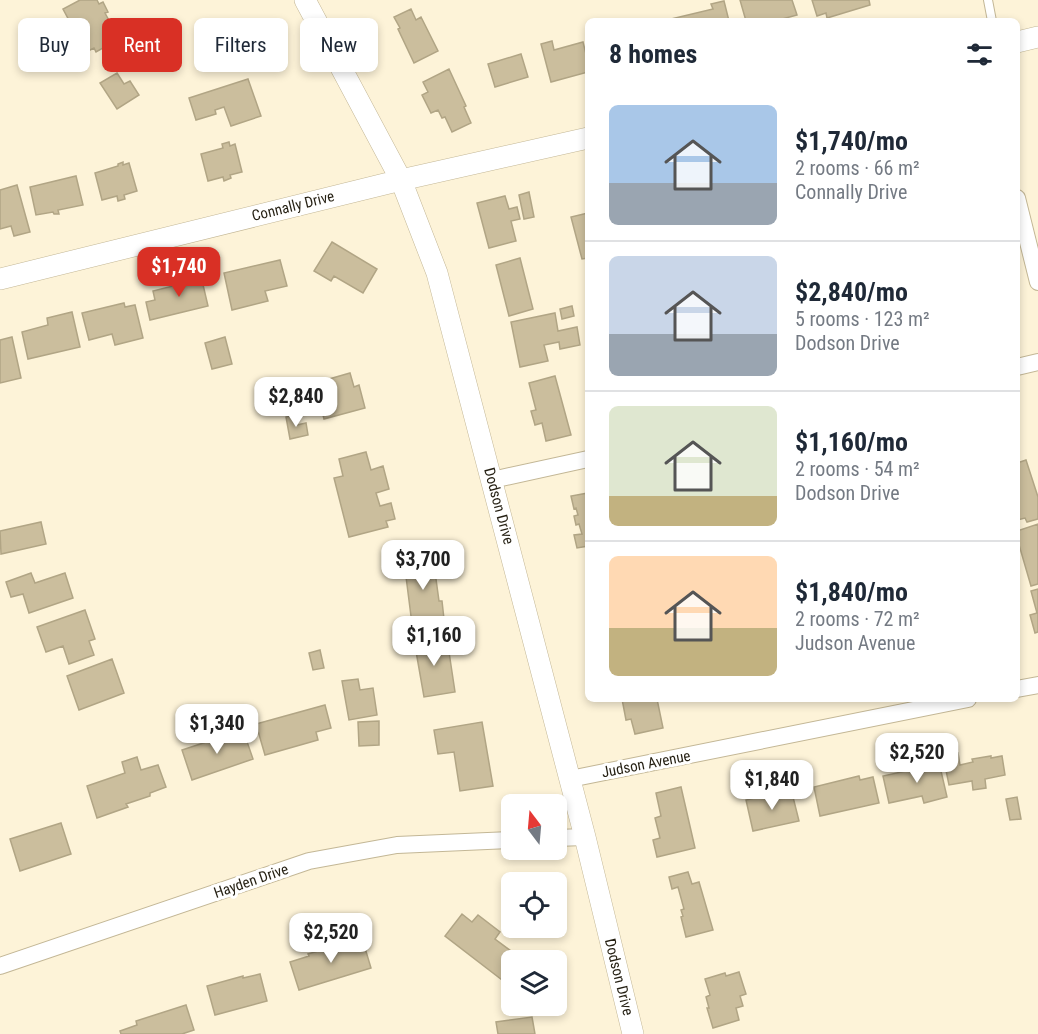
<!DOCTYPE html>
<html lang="en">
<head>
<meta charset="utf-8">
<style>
  body { margin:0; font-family:"Roboto Condensed",sans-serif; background:#f6f6f7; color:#1f2937; height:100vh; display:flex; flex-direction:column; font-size:22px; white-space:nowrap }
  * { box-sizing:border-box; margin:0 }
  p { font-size:20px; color:#747a83 }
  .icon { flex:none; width:33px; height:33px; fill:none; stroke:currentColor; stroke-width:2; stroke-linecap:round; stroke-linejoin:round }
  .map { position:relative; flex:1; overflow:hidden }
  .sheet { position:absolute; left:585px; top:18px; width:435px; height:684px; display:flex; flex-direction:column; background:#fff; border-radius:9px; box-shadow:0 3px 9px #0003 }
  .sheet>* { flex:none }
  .banner { position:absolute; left:18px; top:18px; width:477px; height:54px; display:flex; gap:12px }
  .needle { width:39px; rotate:344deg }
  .fabs { position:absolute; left:501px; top:794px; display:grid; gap:12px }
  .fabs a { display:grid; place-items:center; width:66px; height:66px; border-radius:9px; background:#fff; box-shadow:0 3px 9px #0003; font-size:30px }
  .price { position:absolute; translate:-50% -51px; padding:0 14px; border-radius:12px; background:#fff; color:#222; font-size:20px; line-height:39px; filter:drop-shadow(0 2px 3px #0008) }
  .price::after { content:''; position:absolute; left:50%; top:36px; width:18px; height:14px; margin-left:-9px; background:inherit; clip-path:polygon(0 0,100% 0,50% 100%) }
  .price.active { background:#d93025; color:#fff }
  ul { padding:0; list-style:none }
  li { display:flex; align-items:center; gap:18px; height:150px; padding:0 24px }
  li+li { border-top:2px solid #e0e1e3 }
  li span { display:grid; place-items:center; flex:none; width:168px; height:120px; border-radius:9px; color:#555 }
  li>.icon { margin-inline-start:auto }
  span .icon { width:72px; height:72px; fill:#fffc; stroke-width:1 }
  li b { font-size:26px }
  h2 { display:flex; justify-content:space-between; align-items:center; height:72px; padding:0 24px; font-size:26px }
  .chip { padding:0 21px; border-radius:9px; background:#fff; box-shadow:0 3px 9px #0003; font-size:21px; line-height:54px }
  .chip.active { background:#d93025; color:#fff }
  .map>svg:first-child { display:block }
  .building { fill:#cbbe9d; stroke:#b1a585; stroke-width:1.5 }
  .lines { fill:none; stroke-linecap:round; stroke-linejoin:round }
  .service-casing { stroke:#c3b796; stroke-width:10 }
  .minor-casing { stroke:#c3b796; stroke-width:18 }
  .tertiary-casing { stroke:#c3b796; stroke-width:22 }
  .service { stroke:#fff; stroke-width:8 }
  .minor { stroke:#fff; stroke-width:16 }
  .tertiary { stroke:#fff; stroke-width:21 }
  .labels { text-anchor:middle; stroke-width:6; stroke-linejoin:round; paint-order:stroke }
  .street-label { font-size:15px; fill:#241f12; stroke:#fff }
</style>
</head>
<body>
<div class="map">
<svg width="1038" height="1034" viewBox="0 0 1038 1034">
  <rect width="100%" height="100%" fill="#fdf3d8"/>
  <path class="building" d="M80 0H97L99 4 103 2 108 12 105 13 119 39 96 52 94 48 86 52 63 9Z
    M740 0H792L797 15 775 21H746Z
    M812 0H869L870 5 827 18 826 13 817 16Z
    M724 1 729 21H672L671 19 713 9 711 4Z
    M411 9 416 20 421 17 438 51 414 63 398 29 400 28 394 17Z
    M552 41 554 50 583 42 588 62V72L551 82 541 44Z
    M521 54 528 77 495 87 488 64Z
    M449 69 466 106 464 107 471 123 452 132 445 117 442 118 438 110 431 113 422 95 428 92 423 82Z
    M117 73 124 84 130 81 139 95 117 109 100 83Z
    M248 79 261 116 231 126 224 107 215 110 216 114 196 120 189 98Z
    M229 142 230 146 235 144 242 172 230 175 231 178 224 181 223 177 208 181 201 154 223 148 222 144Z
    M123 162V165L129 163 137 191 124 195 125 199 118 201 117 196 102 200 95 173 118 166V164Z
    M76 176 83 205 58 210 59 214H54L53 212 36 215 30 187Z
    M17 185 30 232 14 236 11 226 0 229V190Z
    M529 192 534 217 524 219 519 195Z
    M505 196 509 209 517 207 520 219 511 221 516 241 489 248 477 203Z
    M588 213V258L582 259 571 217Z
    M332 242 377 269 363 293 334 276 331 281 314 271Z
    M520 258 533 309 509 316 496 265Z
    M280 260 287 286 265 291 268 301 232 310 224 273Z
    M200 272 208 306 150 320 146 302 155 300 153 291 185 283 184 275Z
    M124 303 125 307 135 305 143 338 115 345 112 334 89 340 82 313Z
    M572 306 574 316 562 319 560 309Z
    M72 312 80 347 28 359 22 332 48 325 47 318Z
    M555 313 558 331 577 327 580 345 560 349 559 342 544 345 548 361 520 367 511 322Z
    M12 337 21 378 0 383V340Z
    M225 337 232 364 212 369 205 343Z
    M350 373 354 387 359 385 365 408 324 419 315 383Z
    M555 376 571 435 546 441 542 423 535 425 531 411 536 410 529 383Z
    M295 415 297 425 306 423 308 435 290 439 286 417Z
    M366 452 371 470 383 466 389 489 376 493 380 506 391 503 395 519 386 521 388 527 349 537 334 478 343 476 339 459Z
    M1026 460 1038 497V519L1027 522 1025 518 1017 520V463Z
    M588 493V546L577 548 574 535 582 534 579 524 576 525 574 516 578 515 576 508 574 509 571 496Z
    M41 522 46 544 1 554 0 531Z
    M1038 524V584L1031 586 1017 538V531Z
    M433 557 439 601H442L444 619 412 624 404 561Z
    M31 573 35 583 65 573 73 598 29 613 23 594 11 597 6 582Z
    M1038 589V632L1035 633 1030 615 1037 613 1031 591Z
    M85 610 95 639 89 641 94 655 69 664 63 646 46 652 37 627Z
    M440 636 443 653 449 652 455 692 424 697 414 640Z
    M320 650 324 668 313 670 309 653Z
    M112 659 124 693 79 710 67 676Z
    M358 679 360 690 373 688 377 715 349 720 342 681Z
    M622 699H657L663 728 635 734 631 719 626 720Z
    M325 705 331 728 316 732 318 740 265 755 256 724Z
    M379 721V745L359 746 358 722Z
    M482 722 493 786 460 791 454 752 438 754 434 730Z
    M243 730 253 759 192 780 182 750Z
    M958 753 960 765 973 762 972 759 991 756V758L1002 756 1005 775 985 779 986 788 973 790 972 781 949 785 943 756Z
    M137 757 141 770 158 765 166 787 150 793V796L126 804 128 807 97 818 87 786 125 773 122 762Z
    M938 758 947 797 924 803 922 796 889 803 883 776 924 767 923 761Z
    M859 776 860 780 873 777 879 803 820 816 814 787Z
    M681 787 695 848 657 857 653 840 660 838 655 818 661 816 656 793Z
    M775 793 776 797 792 793 799 821 753 831 746 800Z
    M1017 797 1021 819 1010 820 1006 799Z
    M61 823 71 854 20 871 10 839Z
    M688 872 692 884 699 882 713 930 686 937 681 917 683 916 681 910 684 909 678 887 672 889 669 877Z
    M462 914 472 922 478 915 500 932 495 939 523 960H512V976L506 983 445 936Z
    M362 938 371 968 299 990 290 962 309 956 308 954Z
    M739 972 746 994 740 996 743 1006 736 1008 739 1020 713 1028 707 1008H709L706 997 710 995 705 979 725 973 726 976Z
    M260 974 267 1001 215 1015 207 986 243 976V978Z
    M186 1005 194 1030 182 1034H121L120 1031 137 1025 136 1021Z
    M532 1017 535 1034H498L496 1022Z"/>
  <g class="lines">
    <defs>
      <path id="service" d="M988 0 992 21"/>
      <path id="minor" d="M1017 198 1038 282
        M1017 367 1038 362
        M492 480 588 459
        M1017 689 1038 685
        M570 779 968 699
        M556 838 585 837
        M0 966 309 861 397 845 512 840"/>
      <path id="tertiary" d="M305 0 401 180 437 273 585 837 633 1034
        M1017 42 1038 37
        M0 279 401 180 588 138"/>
    </defs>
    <use href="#service" class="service-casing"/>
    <use href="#minor" class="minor-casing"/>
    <use href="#tertiary" class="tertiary-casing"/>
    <use href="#service" class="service"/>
    <use href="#minor" class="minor"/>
    <use href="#tertiary" class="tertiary"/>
  </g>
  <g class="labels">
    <g class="street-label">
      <text transform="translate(293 206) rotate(-14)" y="5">Connally Drive</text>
      <text transform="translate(499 506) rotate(75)" y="5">Dodson Drive</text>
      <text transform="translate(646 764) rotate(-11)" y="5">Judson Avenue</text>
      <text transform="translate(251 881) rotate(-19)" y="5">Hayden Drive</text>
      <text transform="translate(619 977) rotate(76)" y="5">Dodson Drive</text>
    </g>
  </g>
</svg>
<div class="fabs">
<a><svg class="needle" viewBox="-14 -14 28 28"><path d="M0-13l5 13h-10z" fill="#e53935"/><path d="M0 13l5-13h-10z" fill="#747a83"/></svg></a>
<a><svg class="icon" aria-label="locate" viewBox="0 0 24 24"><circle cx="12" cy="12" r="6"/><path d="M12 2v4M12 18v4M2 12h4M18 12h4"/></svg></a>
<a><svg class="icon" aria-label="layers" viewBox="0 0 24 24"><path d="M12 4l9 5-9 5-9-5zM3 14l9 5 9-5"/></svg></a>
</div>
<b class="price active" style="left:179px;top:298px">$1,740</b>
<b class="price" style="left:296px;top:428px">$2,840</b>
<b class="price" style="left:423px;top:591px">$3,700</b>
<b class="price" style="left:434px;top:667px">$1,160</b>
<b class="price" style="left:217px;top:755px">$1,340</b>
<b class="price" style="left:917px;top:784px">$2,520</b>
<b class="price" style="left:772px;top:811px">$1,840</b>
<b class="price" style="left:331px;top:964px">$2,520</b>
<div class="banner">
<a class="chip">Buy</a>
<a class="chip active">Rent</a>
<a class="chip">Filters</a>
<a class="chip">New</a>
</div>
<section class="sheet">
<h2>8 homes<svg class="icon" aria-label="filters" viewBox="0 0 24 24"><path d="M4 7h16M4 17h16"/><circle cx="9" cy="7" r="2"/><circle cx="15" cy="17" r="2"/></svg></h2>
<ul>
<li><span style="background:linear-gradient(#a9c7e8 65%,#9aa5b1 0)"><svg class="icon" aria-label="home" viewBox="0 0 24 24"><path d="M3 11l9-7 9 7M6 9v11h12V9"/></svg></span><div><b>$1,740/mo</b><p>2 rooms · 66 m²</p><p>Connally Drive</p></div></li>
<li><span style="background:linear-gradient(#c9d6e8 65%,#9aa5b1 0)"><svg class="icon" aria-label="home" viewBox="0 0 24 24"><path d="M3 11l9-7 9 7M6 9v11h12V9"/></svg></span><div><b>$2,840/mo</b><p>5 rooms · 123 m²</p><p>Dodson Drive</p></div></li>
<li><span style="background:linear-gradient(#dfe7d0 75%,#c2b280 0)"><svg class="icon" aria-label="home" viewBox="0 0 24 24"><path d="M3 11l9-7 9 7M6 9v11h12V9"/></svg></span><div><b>$1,160/mo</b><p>2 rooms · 54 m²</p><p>Dodson Drive</p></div></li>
<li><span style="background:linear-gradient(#ffd9b3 60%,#c2b280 0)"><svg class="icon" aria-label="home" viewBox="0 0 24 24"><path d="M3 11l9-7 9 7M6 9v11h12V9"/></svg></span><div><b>$1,840/mo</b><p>2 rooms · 72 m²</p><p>Judson Avenue</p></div></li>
</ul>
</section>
</div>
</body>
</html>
